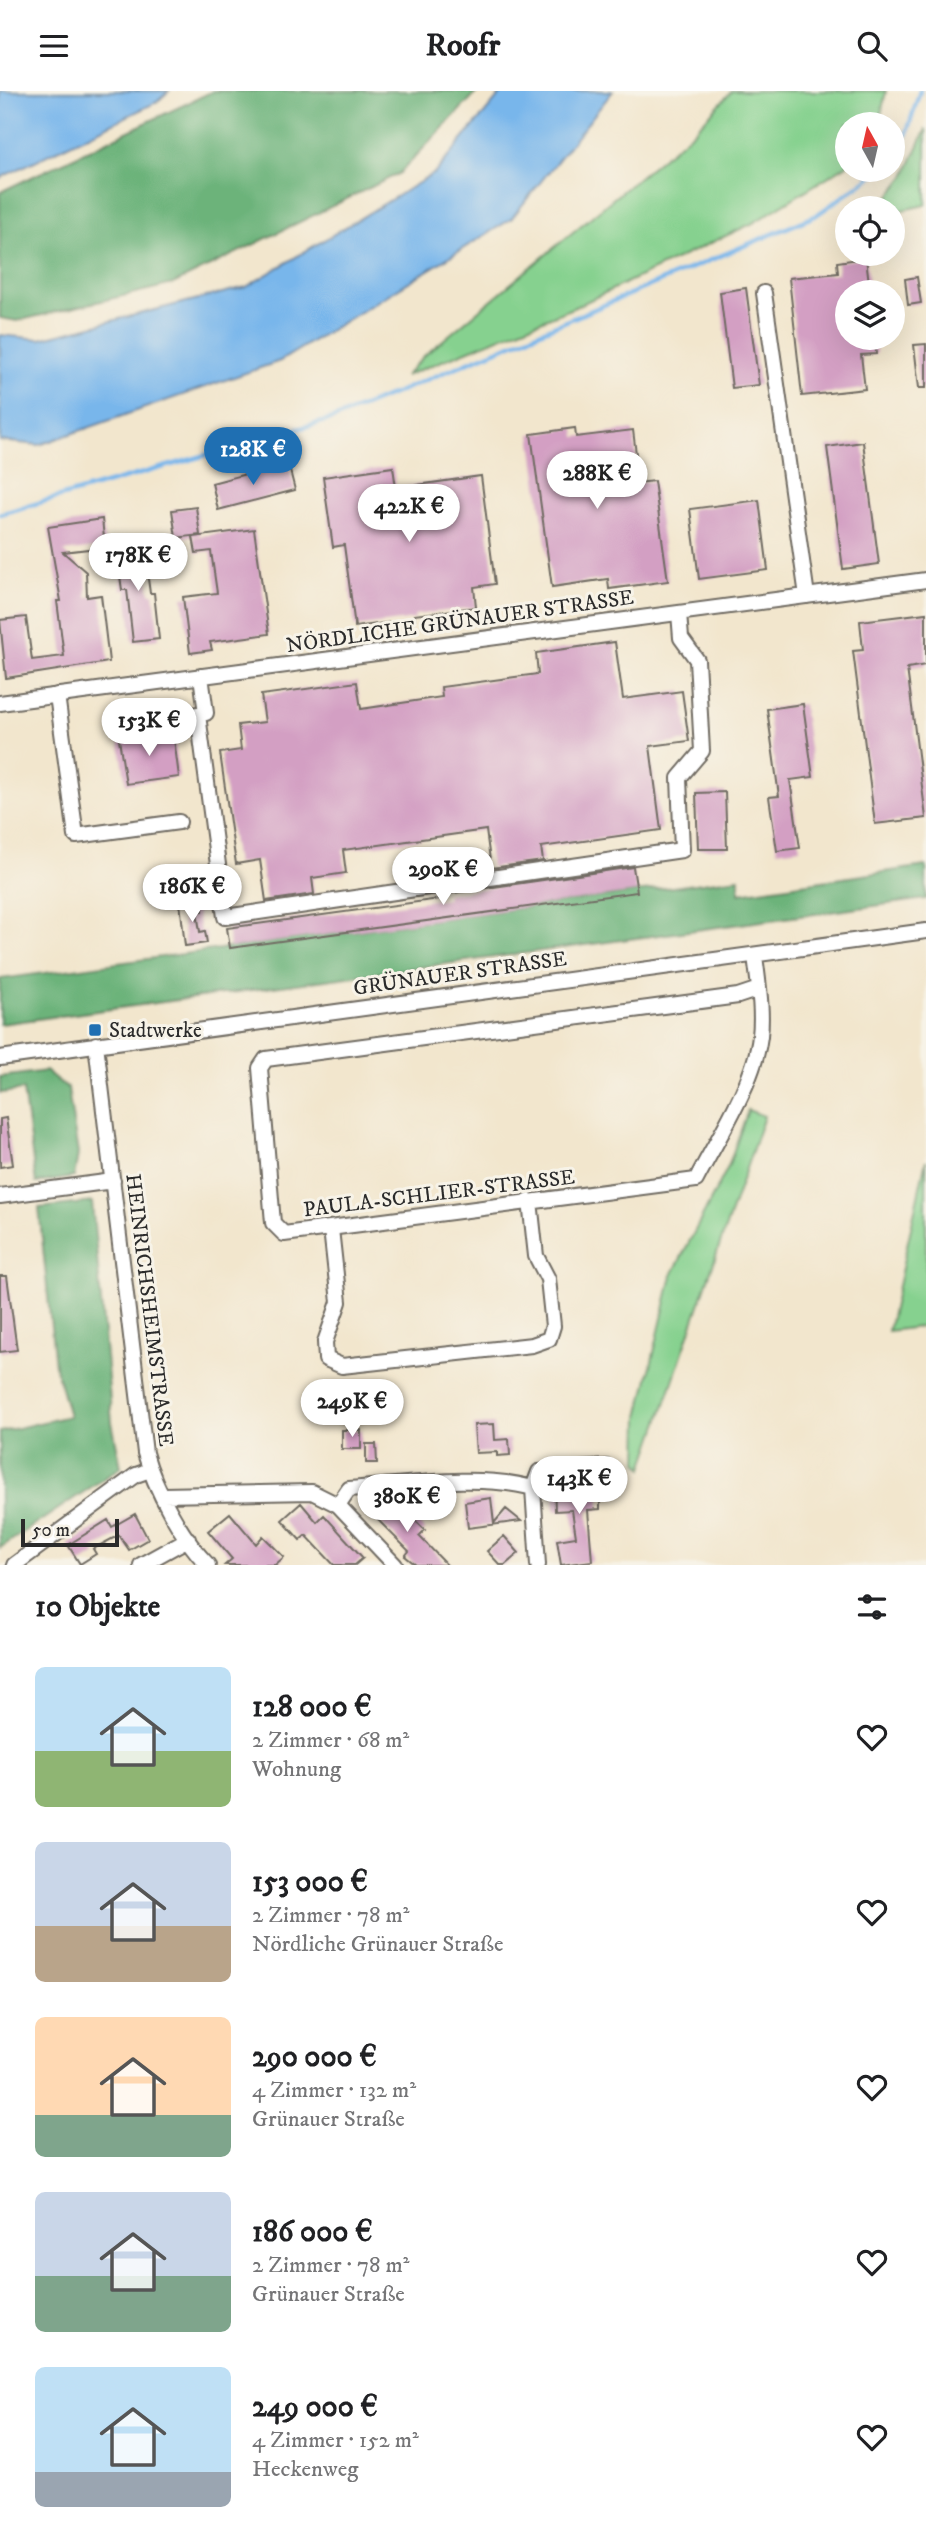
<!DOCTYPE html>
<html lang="de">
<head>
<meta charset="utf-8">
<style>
  body { margin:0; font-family:"IM FELL DW Pica",serif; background:#f6f6f6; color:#202124; height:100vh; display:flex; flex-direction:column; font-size:26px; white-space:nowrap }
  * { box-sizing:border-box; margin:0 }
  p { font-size:23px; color:#757577 }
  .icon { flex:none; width:38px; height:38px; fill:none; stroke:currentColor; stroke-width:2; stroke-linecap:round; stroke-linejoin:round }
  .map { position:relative; height:1474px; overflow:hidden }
  .details { display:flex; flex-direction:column; background:#fff; flex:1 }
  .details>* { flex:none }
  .needle { width:46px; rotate:352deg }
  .tools { position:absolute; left:835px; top:21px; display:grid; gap:14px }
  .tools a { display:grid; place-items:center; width:70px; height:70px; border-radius:50%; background:#fff; box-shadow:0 7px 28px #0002; font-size:35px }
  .scale { position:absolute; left:21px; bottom:18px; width:98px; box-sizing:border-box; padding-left:7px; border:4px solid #2b2b2b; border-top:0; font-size:19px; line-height:24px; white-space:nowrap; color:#2b2b2b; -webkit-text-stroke:5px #f7f3e8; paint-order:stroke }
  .price { position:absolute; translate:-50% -60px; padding:0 16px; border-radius:24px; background:#fff; color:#222; font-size:23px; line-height:46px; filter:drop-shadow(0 2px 4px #0008) }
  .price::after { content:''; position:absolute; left:50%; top:42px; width:21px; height:16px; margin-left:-10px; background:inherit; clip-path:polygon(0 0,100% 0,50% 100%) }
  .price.active { background:#1f6fb2; color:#fff }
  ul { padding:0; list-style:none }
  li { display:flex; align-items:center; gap:21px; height:175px; padding:0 35px }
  li span { display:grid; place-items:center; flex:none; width:196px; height:140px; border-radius:10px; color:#555 }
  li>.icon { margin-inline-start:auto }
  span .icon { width:84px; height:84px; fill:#fffc; stroke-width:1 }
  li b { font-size:30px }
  h2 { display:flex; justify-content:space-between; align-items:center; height:84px; padding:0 35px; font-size:30px }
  header { display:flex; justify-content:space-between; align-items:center; height:91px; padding:0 35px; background:#fff; font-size:32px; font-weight:700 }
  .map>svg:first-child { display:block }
  .green { fill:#86d18f; stroke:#587e5d; stroke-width:2 }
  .forest { fill:#6cb37a; stroke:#4c6f52; stroke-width:2 }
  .water { fill:#78b6eb; stroke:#52708b; stroke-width:2 }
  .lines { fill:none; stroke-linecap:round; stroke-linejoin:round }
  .stream { stroke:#78b6eb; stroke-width:4.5 }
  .building { fill:#d39fc3 }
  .minor-casing { stroke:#716c64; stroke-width:18 }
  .minor { stroke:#fff; stroke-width:14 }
  .poi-dot { fill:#1f6fb2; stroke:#f7f3e8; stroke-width:2.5 }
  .labels { text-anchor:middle; stroke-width:6; stroke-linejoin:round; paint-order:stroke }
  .street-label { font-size:21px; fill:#2b2b2b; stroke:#f7f3e8 }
  .poi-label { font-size:21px; fill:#2b2b2b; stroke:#f7f3e8; text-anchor:start }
</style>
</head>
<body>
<header><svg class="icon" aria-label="menu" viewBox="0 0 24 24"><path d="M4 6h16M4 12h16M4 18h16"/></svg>Roofr<svg class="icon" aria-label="search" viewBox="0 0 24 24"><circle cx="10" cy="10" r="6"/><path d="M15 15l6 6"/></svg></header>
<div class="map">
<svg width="926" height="1474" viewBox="0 0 926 1474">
  <rect width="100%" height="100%" fill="#f7f3e8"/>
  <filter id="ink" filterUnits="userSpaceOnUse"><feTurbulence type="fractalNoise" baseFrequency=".0143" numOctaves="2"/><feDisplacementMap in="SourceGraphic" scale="14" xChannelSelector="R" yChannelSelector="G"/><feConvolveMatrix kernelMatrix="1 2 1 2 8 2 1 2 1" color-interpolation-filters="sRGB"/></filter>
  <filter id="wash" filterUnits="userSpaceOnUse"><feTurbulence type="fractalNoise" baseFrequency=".00686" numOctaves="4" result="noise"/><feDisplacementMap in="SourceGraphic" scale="28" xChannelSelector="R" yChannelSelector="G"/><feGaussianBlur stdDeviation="1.57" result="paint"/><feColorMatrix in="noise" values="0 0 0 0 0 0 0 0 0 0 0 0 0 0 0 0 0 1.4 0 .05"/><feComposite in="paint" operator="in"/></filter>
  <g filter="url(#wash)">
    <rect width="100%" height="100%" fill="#f2e6cd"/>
    <path class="green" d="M732 0H886L879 33H847V74L753 132 575 216 405 285 424 265 692 42Z
      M926 38V114L893 121 892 117H880L905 85Z
      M748 1019 764 1025 643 1377 638 1371 639 1326 672 1184 728 1076Z
      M926 1069V1235L888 1240Z"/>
    <path class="forest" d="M213 0H478L400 82 173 193 17 230 0 227V101Z
      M926 775V808L0 933V888L739 787V802Z
      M46 980 68 998 78 1063 74 1086 36 1092 23 999 0 1002V986Z
      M92 1111 112 1331 121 1376 0 1457V1341L69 1325 55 1275 39 1117Z"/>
    <path class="water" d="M0 0H169L157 11 0 87Z
      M503 0H613L511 128 280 270 39 354 0 350V244L40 248 246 196 435 82Z"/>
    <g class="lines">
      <path class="stream" d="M892 71 899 67 920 0
        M0 423 336 327 815 125 881 79"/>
    </g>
    <g id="blocks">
      <path class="building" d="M866 167 870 201H847V247H875L876 263 861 264 865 298 802 305 789 187 838 182 837 171Z
        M917 186 921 212 908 214 905 188Z
        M746 197 759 294 732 297 720 201Z
        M926 253V297H919L914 254Z
        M575 337 576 346 633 339 637 371 618 373 621 394 654 390 668 490 609 498 608 488 552 496 531 343Z
        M863 351 879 473 843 478 827 356Z
        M288 372 295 399 218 419 212 392Z
        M393 376 396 397 481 385 495 493 474 496 476 516 414 524 415 528 355 536 344 454 333 456 323 386Z
        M759 409 768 479 699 488 690 418Z
        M196 416 200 444 176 447 172 419Z
        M102 428 105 456 63 461 86 481 87 506 101 504 109 571 6 587 0 529 26 526 32 569 64 565 57 510H61L48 436Z
        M254 438 269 543 210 551 212 559 190 562 183 506 217 502 211 460 196 462 193 446Z
        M143 453 150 502H154L159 548 133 551 127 499H122L116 457Z
        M926 522V574L907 577 926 727 875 733 853 560 863 559 860 530Z
        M615 551 623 608 682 600 689 650 650 655 661 739 541 756 543 770 491 777 486 739 343 759 346 782 312 787 314 803 266 810 260 769 236 773 220 662 241 659 238 634 265 631 261 604 357 591 361 618 442 606 441 596 538 583 536 562Z
        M803 613 813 686 790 689 800 757 777 760 769 706 779 705 767 618Z
        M173 640 179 686 126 693 119 648Z
        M725 701 727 758H698L696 702Z
        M633 776 637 801 230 857 227 837 447 807 446 803Z
        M202 810 203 820 197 821 200 841 205 840 207 852 185 855 180 812Z
        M6 1027 13 1074 0 1076V1028Z
        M0 1185H7L17 1259 0 1261Z
        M494 1333 495 1349 509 1348 510 1364 497 1365V1361L476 1362 474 1334Z
        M342 1339H361V1358H342Z
        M366 1353H376L377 1372H366Z
        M603 1388H615V1400L600 1401V1418L588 1419 592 1470 561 1474 557 1449 576 1446 572 1419 555 1420 554 1392 603 1390Z
        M391 1406 425 1439 419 1445 447 1474H416L405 1465 409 1460 373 1424Z
        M491 1407 494 1432 506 1418 521 1430 468 1437 465 1411Z
        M301 1412 317 1431 324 1424 363 1467 355 1474H334L306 1444 300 1449 282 1429Z
        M230 1422 256 1453 263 1445 284 1466 275 1474H225L232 1468 208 1440Z
        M135 1423 148 1448 129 1459 119 1444 93 1458 96 1463 80 1473 68 1454 108 1429 112 1436Z
        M504 1445 519 1462 505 1474H500L487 1460Z"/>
    </g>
  </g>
  <g filter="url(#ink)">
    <use href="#blocks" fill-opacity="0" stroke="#716c64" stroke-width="2"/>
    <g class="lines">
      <defs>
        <path id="minor" d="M764 202 807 505
          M57 604 76 745 179 731
          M0 612 926 489
          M198 624 225 826 682 759 679 687 702 660 697 569 681 547 679 522
          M130 632 206 622 201 585
          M755 864C758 891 763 918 760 945 755 991 717 1048 696 1089L284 1143 273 1132 260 977 266 968 738 905 759 898
          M96 953 145 1362C155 1398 182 1448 208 1474
          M0 967 926 840
          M0 1105 113 1090
          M331 1138 339 1211 325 1251 326 1268 342 1275 532 1254 549 1248 553 1235 548 1188 536 1165 530 1110
          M533 1397 539 1381 606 1376
          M163 1404 312 1401 338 1414 395 1474
          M338 1414 349 1398C406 1394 478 1382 533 1397L538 1474
          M14 1474 136 1384 150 1379
          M141 1474 188 1448"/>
      </defs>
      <use href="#minor" class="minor-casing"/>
      <use href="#minor" class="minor"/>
    </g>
  </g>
  <rect class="poi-dot" x="88" y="932" width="14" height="14" rx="3.5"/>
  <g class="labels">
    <g class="street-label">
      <text transform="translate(460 530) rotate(-8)" y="7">NÖRDLICHE GRÜNAUER STRASSE</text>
      <text transform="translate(460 882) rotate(-8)" y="7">GRÜNAUER STRASSE</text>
      <text transform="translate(439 1102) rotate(-7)" y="7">PAULA-SCHLIER-STRASSE</text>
      <text transform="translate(150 1219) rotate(83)" y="7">HEINRICHSHEIMSTRASSE</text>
    </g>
    <g class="poi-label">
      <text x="109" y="946">Stadtwerke</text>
    </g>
  </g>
</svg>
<div class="tools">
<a><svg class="needle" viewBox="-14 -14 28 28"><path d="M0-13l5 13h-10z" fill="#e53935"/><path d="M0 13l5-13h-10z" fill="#757577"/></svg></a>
<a><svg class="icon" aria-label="locate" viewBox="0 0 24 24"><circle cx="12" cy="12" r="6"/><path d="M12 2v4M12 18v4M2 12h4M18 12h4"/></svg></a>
<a><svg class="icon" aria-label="layers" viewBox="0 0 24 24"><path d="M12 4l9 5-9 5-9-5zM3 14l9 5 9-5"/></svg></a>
</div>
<div class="scale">50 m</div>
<b class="price active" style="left:253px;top:396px">128K €</b>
<b class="price" style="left:597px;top:420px">288K €</b>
<b class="price" style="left:409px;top:453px">422K €</b>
<b class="price" style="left:138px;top:502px">178K €</b>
<b class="price" style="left:149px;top:667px">153K €</b>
<b class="price" style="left:443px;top:816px">290K €</b>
<b class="price" style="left:192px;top:833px">186K €</b>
<b class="price" style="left:352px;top:1348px">249K €</b>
<b class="price" style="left:579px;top:1425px">143K €</b>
<b class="price" style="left:407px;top:1443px">380K €</b>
</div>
<section class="details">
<h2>10 Objekte<svg class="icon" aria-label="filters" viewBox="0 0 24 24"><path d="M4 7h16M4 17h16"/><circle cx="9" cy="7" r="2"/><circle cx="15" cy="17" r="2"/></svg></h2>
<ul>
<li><span style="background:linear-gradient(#bfe0f5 60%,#8fb573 0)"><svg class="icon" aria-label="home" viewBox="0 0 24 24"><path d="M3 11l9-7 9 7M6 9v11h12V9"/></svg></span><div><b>128 000 €</b><p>2 Zimmer · 68 m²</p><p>Wohnung</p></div><svg class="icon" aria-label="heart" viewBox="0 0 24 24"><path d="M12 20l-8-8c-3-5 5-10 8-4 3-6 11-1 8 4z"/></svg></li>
<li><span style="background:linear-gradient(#c9d6e8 60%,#b9a48a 0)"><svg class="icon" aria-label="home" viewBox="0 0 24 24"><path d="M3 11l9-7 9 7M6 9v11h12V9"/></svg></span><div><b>153 000 €</b><p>2 Zimmer · 78 m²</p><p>Nördliche Grünauer Straße</p></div><svg class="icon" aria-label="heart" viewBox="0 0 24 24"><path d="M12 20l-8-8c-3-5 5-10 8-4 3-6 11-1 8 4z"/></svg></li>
<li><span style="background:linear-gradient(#ffd9b3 70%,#7fa58c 0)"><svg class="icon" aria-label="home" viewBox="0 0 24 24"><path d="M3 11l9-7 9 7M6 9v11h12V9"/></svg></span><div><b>290 000 €</b><p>4 Zimmer · 132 m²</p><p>Grünauer Straße</p></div><svg class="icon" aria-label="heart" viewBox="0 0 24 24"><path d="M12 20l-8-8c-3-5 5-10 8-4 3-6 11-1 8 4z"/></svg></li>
<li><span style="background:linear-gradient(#c9d6e8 60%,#7fa58c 0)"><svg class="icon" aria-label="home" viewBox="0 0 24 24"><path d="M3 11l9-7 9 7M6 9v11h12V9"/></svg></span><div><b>186 000 €</b><p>2 Zimmer · 78 m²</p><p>Grünauer Straße</p></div><svg class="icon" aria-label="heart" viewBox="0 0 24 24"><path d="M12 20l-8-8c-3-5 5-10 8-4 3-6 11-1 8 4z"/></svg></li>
<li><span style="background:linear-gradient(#bfe0f5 75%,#9aa5b1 0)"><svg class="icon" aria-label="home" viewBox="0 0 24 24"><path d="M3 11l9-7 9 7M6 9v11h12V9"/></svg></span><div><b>249 000 €</b><p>4 Zimmer · 152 m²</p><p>Heckenweg</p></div><svg class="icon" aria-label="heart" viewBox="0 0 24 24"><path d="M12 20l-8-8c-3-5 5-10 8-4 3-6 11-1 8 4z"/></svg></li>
</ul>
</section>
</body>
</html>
